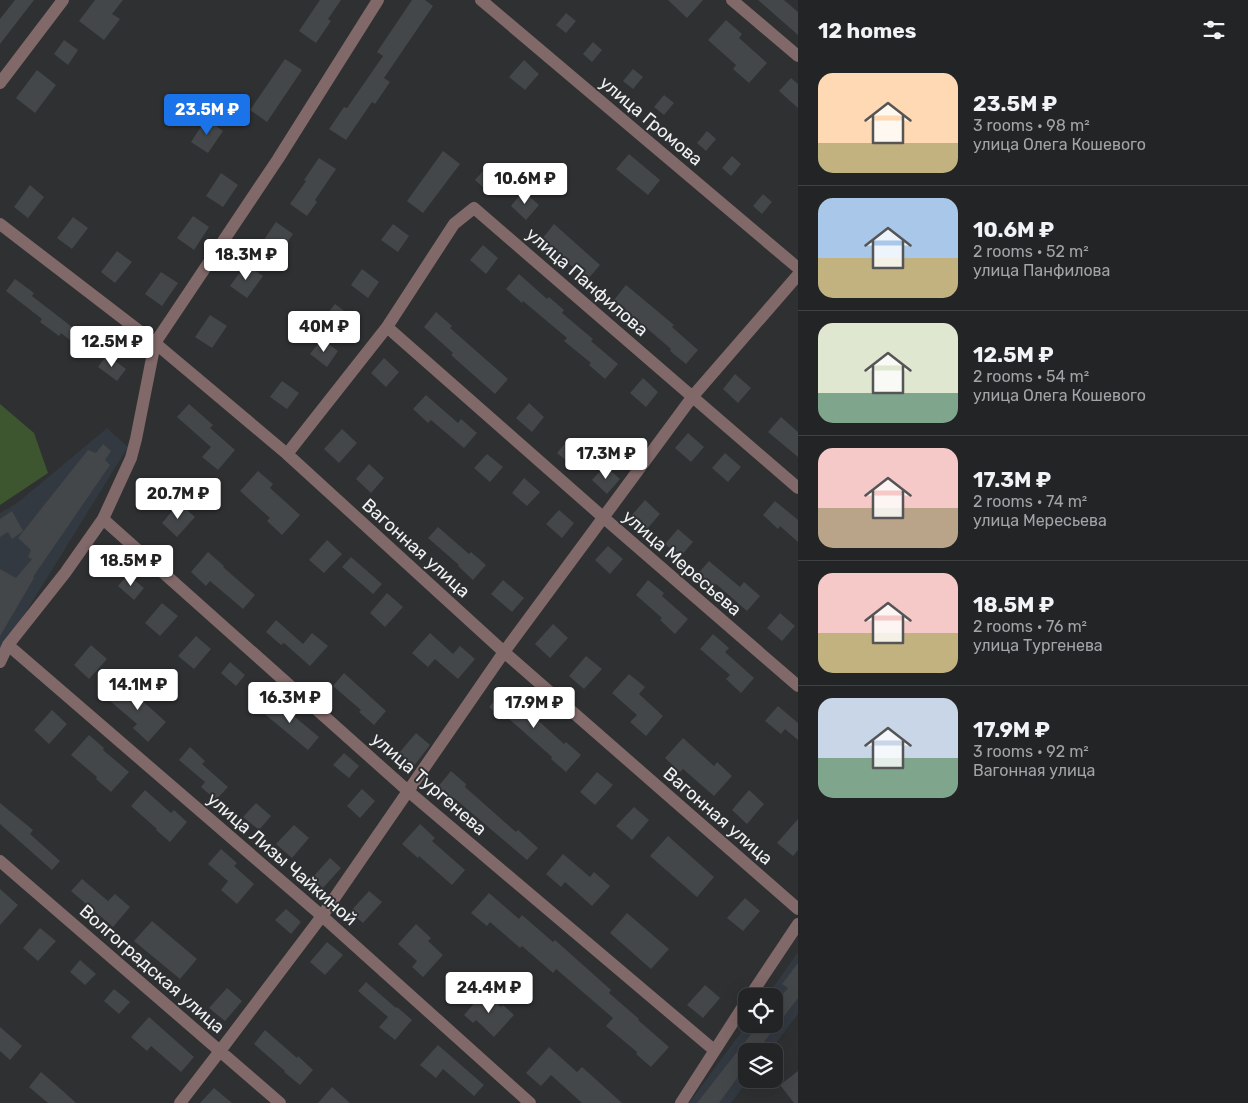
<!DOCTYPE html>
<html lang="en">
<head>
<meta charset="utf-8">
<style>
  body { margin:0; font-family:Rubik,sans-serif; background:#2e3032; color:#f1f3f6; height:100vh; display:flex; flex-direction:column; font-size:19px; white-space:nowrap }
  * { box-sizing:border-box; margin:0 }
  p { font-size:16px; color:#a2a4a7 }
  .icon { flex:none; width:28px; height:28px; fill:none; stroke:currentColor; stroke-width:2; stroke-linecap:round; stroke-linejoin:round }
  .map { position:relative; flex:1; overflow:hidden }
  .details { display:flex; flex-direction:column; background:#222426; width:450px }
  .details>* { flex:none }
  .controls { position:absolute; left:738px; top:988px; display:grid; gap:10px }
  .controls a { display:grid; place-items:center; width:45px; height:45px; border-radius:10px; background:#222426; box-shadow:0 5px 20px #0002,0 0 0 1px #3f4143; font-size:25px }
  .price { position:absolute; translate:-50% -42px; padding:0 11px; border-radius:5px; background:#fff; color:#222; font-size:16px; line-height:32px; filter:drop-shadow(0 1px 2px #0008) }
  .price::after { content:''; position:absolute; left:50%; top:30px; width:15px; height:11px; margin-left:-8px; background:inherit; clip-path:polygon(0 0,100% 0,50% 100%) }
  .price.active { background:#1a73e8; color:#fff }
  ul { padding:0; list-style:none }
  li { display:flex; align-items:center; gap:15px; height:125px; padding:0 20px }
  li+li { border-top:1px solid #3f4143 }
  li span { display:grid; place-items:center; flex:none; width:140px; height:100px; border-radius:15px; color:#555 }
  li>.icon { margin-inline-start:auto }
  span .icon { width:60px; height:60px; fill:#fffc; stroke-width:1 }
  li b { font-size:21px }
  h2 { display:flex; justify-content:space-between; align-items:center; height:60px; padding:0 20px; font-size:21px }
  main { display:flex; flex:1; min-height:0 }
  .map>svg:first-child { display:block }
  .built { fill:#333941 }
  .green { fill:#3d562f }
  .building { fill:#444749 }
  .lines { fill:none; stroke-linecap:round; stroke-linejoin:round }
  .minor { stroke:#816869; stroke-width:12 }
  .labels { text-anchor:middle; stroke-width:4; stroke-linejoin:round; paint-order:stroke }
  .street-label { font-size:18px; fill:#eff1f2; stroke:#2e3032 }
</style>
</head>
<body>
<main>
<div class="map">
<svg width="798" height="1103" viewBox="0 0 798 1103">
  <rect width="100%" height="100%" fill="#2e3032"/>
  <path class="built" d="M107 428 128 447 0 654V513L17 503Z
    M798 952V1014L770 1051H746V1079H749L731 1103H689L747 1024H774V996H767Z"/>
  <path class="green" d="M0 404 34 433 48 473 0 505Z"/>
  <path class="building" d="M15 0H34L0 44V19Z
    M95 0H123L112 14 120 19 104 40 79 21Z
    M320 0H341L328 19 331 21 316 43 299 31Z
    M412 0H425L433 6 384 78 390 82 375 104 372 102 346 140 329 129 344 107 347 108 383 56 377 52Z
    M668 0H703L687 18Z
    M758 0H784L798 12V35Z
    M566 13 576 21 566 33 556 25Z
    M726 20 742 34 739 38 767 63 749 83 733 69 736 65 708 40Z
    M64 40 78 50 68 65 54 54Z
    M593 42 602 50 592 62 583 54Z
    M285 59 302 70 267 122 250 110Z
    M524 60 539 74 525 90 509 77Z
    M633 69 643 77 633 89 623 81Z
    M37 70 56 85 35 113 16 98Z
    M791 78 798 84V108L779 91Z
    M664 95 674 103 664 115 654 107Z
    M206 119 223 131 208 153 191 142Z
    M707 131 716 139 706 151 697 143Z
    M443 151 460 164 423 213 407 201Z
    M629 154 660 180 648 195 616 169Z
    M732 156 741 164 731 176 722 168Z
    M319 158 336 169 315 200 317 202 307 216 290 204 306 181 304 180Z
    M488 165 503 179 490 194 475 180Z
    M221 173 238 185 223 207 206 196Z
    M30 185 44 197 28 218 14 207Z
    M523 191 539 205 526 220 511 206Z
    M763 194 772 202 762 214 753 206Z
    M193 216 209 227 194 250 177 238Z
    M73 217 88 228 72 249 57 238Z
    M276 222 293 234 278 256 261 244Z
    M393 224 409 236 398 252 381 240Z
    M554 224 600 265 587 280 542 239Z
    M483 245 498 258 486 274 470 260Z
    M117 251 132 262 115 283 101 272Z
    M246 264 263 276 247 298 230 286Z
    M362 269 379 282 368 298 351 285Z
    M161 272 178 283 162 306 145 294Z
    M519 274 547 299 549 297 564 310 562 313 593 339 591 341 618 364 605 379 589 365 591 363 564 341 567 338 523 301 522 303 506 289Z
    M15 279 34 293 32 296 81 334 83 331 102 346 93 358 61 333 59 336 40 322 42 319 6 291Z
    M626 285 674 325 672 327 698 350 686 364 670 351 671 349 614 300Z
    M335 304 351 316 340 332 323 319Z
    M436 312 452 326 450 328 508 379 495 394 451 355 453 353 424 327Z
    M210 315 227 326 212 348 195 337Z
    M322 339 338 351 327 367 310 354Z
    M107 355 126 369 117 381 98 367Z
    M384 358 399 372 386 387 371 373Z
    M735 374 751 388 738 403 723 389Z
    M643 378 658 392 646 407 630 393Z
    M282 381 299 393 287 409 270 397Z
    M426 395 458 423 461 419 477 433 464 448 431 420 428 423 413 409Z
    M529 403 544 417 532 432 516 418Z
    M189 404 213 425 210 428 235 450 218 470 202 457 211 447 177 417Z
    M781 417 798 432V457L768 432Z
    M342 429 357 443 339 463 324 449Z
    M688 433 704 447 691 462 675 448Z
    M570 438 586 451 573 466 557 453Z
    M103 444 111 451 105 460 110 465 33 577 34 578 0 636V569L16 578 32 559 28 557 31 550 18 538 88 450 96 453Z
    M725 453 741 467 728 482 712 468Z
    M487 454 503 467 490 482 474 468Z
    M369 464 384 478 371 493 356 479Z
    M605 466 620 479 607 494 592 480Z
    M258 471 273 484 270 488 300 515 282 535 267 521 270 518 240 491Z
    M524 478 540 492 527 506 512 493Z
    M645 500 660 514 647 529 632 515Z
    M775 501 798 520V542L780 526 778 529 763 515Z
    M179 503 195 517 177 537 162 523Z
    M559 510 574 523 562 538 546 524Z
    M12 511 23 531 12 539 8 532 0 537V519Z
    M438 527 469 554 471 552 486 565 473 580 458 566 459 565 428 538Z
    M678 529 693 542 680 557 665 544Z
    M327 540 342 554 324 573 309 560Z
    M608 546 623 559 610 574 595 560Z
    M208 552 224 566 223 567 255 595 243 609 210 581 206 586 191 572Z
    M351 557 382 584 373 594 342 567Z
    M709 561 740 587 744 582 760 596 747 611 716 584 712 589 696 576Z
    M128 575 144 588 134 600 118 586Z
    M503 580 524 598 512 612 491 594Z
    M648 580 664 593 662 596 688 619 675 634 660 620 662 618 636 595Z
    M387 593 403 607 385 627 370 613Z
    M162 603 178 616 160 636 145 623Z
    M780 613 795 626 782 641 767 628Z
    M276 620 303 644 312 633 328 646 310 666 284 643 281 645 266 632Z
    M553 624 568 638 550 658 535 644Z
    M430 633 453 654 460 646 475 659 458 679 435 659 428 667 412 653Z
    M713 634 729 648 725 652 754 678 741 693 726 679 730 675 700 649Z
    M196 636 211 649 194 669 178 656Z
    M91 645 107 659 89 679 74 665Z
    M586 656 602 669 584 689 569 676Z
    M230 662 245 675 236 686 221 673Z
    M344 673 386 711 374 725 359 712 361 710 333 686Z
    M629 674 645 687 639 694 663 716 646 736 630 722 637 715 612 693Z
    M128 681 143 694 139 698 166 722 148 742 133 728 137 724 110 701Z
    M506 687 522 700 519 703 564 744 566 742 581 755 566 772 551 759 552 757 507 717 504 720 489 707Z
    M272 698 319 737 308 750 261 711Z
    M778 706 798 723V740L785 729 781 734 765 721Z
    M52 710 67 724 49 744 34 730Z
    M416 733 430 745 414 766 399 753Z
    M89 735 104 748 103 750 129 772 111 792 96 779 97 777 71 755Z
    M683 738 714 766 717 762 732 776 714 796 683 769 680 772 665 758Z
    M190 747 205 761 202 764 228 787 216 800 201 787 205 782 179 760Z
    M344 753 359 766 349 778 333 765Z
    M451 771 466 784 465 787 516 832 518 830 538 848 527 860 454 798 451 802 436 789Z
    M597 772 613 785 595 805 580 792Z
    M362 789 375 801 360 818 347 806Z
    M145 790 171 813 174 810 187 822 170 842 156 830 157 829 131 806Z
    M749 790 764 804 747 824 732 810Z
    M0 803 33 830 30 834 60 861 52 870 0 824Z
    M256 803 271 816 259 830 243 817Z
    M634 807 649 820 632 840 616 826Z
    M798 819V850L793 856 777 843Z
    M420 824 435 838 432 841 465 870 452 885 419 856 418 858 402 844Z
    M294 825 309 838 292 858 276 844Z
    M668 836 714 877 697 897 650 856Z
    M221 849 237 863 234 866 254 884 237 904 221 890 228 881 208 864Z
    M563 854 590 877 594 872 610 886 592 906 565 882 561 887 546 874Z
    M330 858 341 868 323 888 312 878Z
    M82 879 108 901 115 894 130 907 113 927 71 891Z
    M0 889 18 905 0 925Z
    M369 891 382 902 363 923 350 912Z
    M489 893 519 919 522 915 553 942 555 940 611 990 609 993 639 1019 638 1020 669 1047 651 1067 636 1054 637 1052 606 1026 613 1018 556 969 553 973 522 946 520 948 490 922 487 926 471 913Z
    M745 898 760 911 743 931 727 918Z
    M286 909 301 922 291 934 275 920Z
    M627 913 669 949 651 969 610 933Z
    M152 921 197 959 180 979 134 941Z
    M416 924 431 938 428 941 443 955 423 977 412 967 417 961 398 944Z
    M40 928 56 941 38 961 23 948Z
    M327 942 343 955 325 975 310 962Z
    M80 960 96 974 85 985 70 972Z
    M798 963V998L757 1051H746V1066L719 1103H697L759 1024H774V1005L788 988 782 984Z
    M366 982 396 1008 397 1007 412 1020 395 1040 379 1027 388 1017 358 991Z
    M705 985 720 998 703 1018 687 1005Z
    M227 988 242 1001 225 1021 209 1008Z
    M114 989 130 1002 119 1014 104 1001Z
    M484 992 501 1007 503 1005 514 1015 494 1037 476 1020 473 1023 464 1015Z
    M149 1017 194 1057 181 1072 151 1046 147 1051 131 1037Z
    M0 1027 22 1046 10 1060 0 1051Z
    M265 1030 297 1058 298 1056 313 1070 300 1085 284 1072 285 1071 254 1044Z
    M438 1045 484 1085 474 1096 443 1069 436 1078 420 1065Z
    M549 1047 577 1072 582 1067 622 1103H582L551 1075 541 1086 526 1073Z
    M798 1071V1103H794L780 1085Z
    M41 1072 64 1092 76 1103H48L29 1087Z
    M332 1087 350 1103H318Z
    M214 1088 232 1103H200Z"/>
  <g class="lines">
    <path class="minor" d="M481 0 798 268
      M732 0 798 56
      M0 83 63 0
      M0 224 155 343 287 454 504 652 798 909
      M387 327 604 518 798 686
      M287 454 387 327 454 224 474 208 798 488
      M103 519 408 791 714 1050
      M8 645 322 916 530 1103
      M0 662 8 645 65 573 103 519 131 458 136 439 155 343 278 159 378 0
      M0 861 280 1103
      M750 996 798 924
      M180 1103 220 1051 322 916 504 652 693 396 798 275
      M681 1103 746 1002"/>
  </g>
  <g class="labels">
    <g class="street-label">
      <text transform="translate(651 121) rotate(40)" y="6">улица Громова</text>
      <text transform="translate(587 282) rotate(41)" y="6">улица Панфилова</text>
      <text transform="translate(416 548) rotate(42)" y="6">Вагонная улица</text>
      <text transform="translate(682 563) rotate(41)" y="6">улица Мересьева</text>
      <text transform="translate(429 784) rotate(41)" y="6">улица Тургенева</text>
      <text transform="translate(718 816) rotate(41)" y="6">Вагонная улица</text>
      <text transform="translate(282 859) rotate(41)" y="6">улица Лизы Чайкиной</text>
      <text transform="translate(152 969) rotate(41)" y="6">Волгоградская улица</text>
    </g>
  </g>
</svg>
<div class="controls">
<a><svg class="icon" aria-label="locate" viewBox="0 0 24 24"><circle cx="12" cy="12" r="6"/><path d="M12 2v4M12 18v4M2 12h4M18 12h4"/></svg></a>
<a><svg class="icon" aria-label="layers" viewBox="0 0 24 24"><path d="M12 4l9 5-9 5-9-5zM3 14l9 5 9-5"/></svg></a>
</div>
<b class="price active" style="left:207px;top:136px">23.5M ₽</b>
<b class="price" style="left:525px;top:205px">10.6M ₽</b>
<b class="price" style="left:246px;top:281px">18.3M ₽</b>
<b class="price" style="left:324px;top:353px">40M ₽</b>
<b class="price" style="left:112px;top:368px">12.5M ₽</b>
<b class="price" style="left:606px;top:480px">17.3M ₽</b>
<b class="price" style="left:178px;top:520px">20.7M ₽</b>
<b class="price" style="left:131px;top:587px">18.5M ₽</b>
<b class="price" style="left:138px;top:711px">14.1M ₽</b>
<b class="price" style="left:290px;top:724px">16.3M ₽</b>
<b class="price" style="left:534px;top:729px">17.9M ₽</b>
<b class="price" style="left:489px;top:1014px">24.4M ₽</b>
</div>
<section class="details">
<h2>12 homes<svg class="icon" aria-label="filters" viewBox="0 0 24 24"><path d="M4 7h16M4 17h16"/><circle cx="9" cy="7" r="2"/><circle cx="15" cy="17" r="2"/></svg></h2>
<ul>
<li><span style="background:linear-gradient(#ffd9b3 70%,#c2b280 0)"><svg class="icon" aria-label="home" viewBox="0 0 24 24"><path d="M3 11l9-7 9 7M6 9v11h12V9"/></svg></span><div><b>23.5M ₽</b><p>3 rooms · 98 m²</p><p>улица Олега Кошевого</p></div></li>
<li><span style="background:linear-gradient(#a9c7e8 60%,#c2b280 0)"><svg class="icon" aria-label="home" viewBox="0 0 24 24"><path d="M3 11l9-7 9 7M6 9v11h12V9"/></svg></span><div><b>10.6M ₽</b><p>2 rooms · 52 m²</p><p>улица Панфилова</p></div></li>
<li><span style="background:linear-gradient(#dfe7d0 70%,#7fa58c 0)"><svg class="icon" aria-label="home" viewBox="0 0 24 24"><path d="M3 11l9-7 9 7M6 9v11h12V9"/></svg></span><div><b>12.5M ₽</b><p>2 rooms · 54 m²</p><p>улица Олега Кошевого</p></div></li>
<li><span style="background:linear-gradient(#f6c9c9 60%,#b9a48a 0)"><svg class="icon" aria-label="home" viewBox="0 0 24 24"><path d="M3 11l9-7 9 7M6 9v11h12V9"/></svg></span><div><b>17.3M ₽</b><p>2 rooms · 74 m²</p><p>улица Мересьева</p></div></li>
<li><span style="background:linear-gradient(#f6c9c9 60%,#c2b280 0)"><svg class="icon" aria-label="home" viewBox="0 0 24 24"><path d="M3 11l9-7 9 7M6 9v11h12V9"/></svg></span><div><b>18.5M ₽</b><p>2 rooms · 76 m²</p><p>улица Тургенева</p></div></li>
<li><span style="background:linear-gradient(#c9d6e8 60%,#7fa58c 0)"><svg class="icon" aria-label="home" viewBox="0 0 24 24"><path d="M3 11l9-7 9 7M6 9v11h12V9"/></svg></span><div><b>17.9M ₽</b><p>3 rooms · 92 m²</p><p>Вагонная улица</p></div></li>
</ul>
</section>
</main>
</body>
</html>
